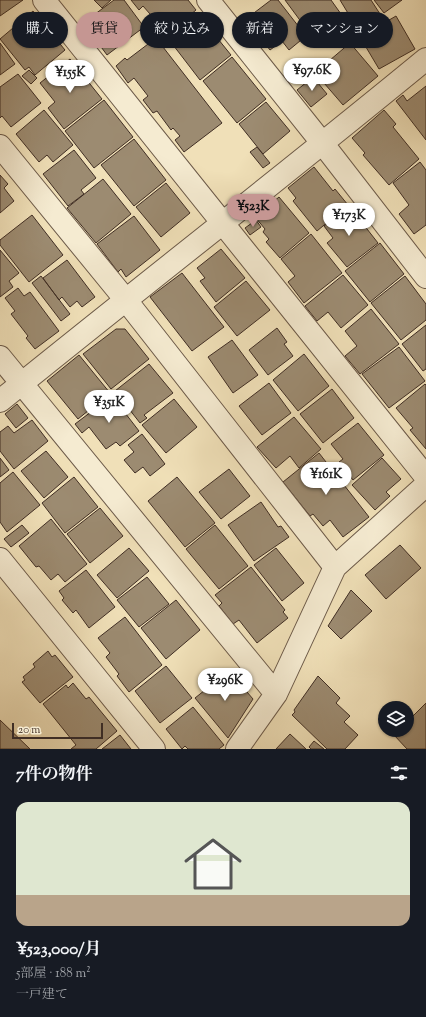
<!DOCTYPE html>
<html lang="ja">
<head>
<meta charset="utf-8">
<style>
  body { margin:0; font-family:"Sorts Mill Goudy","Noto Serif JP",serif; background:#242831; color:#f1f3f6; height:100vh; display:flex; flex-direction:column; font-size:15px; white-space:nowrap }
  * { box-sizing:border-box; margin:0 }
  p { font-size:13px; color:#9ea1a6 }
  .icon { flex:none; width:22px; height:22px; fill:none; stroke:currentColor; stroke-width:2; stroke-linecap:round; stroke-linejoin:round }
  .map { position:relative; height:749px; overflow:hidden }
  .sheet { display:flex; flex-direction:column; background:#171b24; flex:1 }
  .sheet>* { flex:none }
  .banner { position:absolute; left:12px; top:12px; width:402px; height:36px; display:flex; gap:8px }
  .tools { position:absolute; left:378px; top:701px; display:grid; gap:8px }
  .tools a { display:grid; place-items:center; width:36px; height:36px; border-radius:50%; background:#171b24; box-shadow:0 1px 3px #0004; font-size:20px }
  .scale { position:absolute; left:12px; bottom:10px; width:91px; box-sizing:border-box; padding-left:4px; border:2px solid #402e24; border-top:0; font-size:11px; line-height:14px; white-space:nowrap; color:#402e24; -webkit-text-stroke:3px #f5ebd1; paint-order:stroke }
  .price { position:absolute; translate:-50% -34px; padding:0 9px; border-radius:14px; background:#fff; color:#222; font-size:13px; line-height:26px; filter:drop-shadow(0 1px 2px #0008) }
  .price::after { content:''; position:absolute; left:50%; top:24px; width:12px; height:9px; margin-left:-6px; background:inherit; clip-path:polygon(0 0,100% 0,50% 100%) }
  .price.active { background:#c59692; color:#111 }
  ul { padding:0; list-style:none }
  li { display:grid; align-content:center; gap:8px; height:212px; padding:0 16px }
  li span { display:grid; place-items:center; height:124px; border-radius:12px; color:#555 }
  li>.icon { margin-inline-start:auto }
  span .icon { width:72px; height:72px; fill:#fffc; stroke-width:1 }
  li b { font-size:17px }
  h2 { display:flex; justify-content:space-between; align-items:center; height:48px; padding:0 16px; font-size:17px }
  .chip { padding:0 14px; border-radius:18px; background:#171b24; box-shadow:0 1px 3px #0004; font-size:14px; line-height:36px }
  .chip.active { background:#c59692; color:#111 }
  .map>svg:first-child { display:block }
  .building { fill:#9c8b71; stroke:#402e24 }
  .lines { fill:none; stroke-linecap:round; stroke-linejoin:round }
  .minor-casing { stroke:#6c5a49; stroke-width:24 }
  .minor { stroke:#f5ebd1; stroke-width:22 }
</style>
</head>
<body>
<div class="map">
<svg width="426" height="749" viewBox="0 0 426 749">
  <rect width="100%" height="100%" fill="#f0e0b8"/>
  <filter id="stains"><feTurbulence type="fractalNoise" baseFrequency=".005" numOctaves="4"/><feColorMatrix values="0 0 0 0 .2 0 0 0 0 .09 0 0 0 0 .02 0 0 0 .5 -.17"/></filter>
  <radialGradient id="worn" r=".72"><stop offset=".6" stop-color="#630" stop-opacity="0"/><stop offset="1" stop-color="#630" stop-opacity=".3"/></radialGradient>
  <path class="building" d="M0 0H23L0 16Z
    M94 0H111L102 8Z
    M114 0H124L144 27 107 55 96 40 98 38 94 32 91 35 83 23Z
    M131 0H188L196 10 170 32 159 20 157 22 143 6 139 10Z
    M271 0H278L306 36 289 50 282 41 270 50 246 19Z
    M285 0H331L346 21 331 32 324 23 315 30 307 19 302 23Z
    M340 0H371L380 14 357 28Z
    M374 0H402L384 13Z
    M33 11 65 50 35 75 29 67 25 70 0 39Z
    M197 13 231 55 200 80 167 37Z
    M396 16 415 49 379 69 360 37Z
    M156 38 222 123 184 152 175 140 180 136 173 128 171 130 157 111 153 113 143 100 148 96 134 78 128 83 116 66 125 58 127 60Z
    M0 43 15 64 0 75Z
    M350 43 378 76 343 105 324 83 331 77 323 66Z
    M232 57 266 99 237 123 203 81Z
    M70 59 102 99 64 129 48 108 55 102 40 83Z
    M29 70 37 78 31 84 22 76Z
    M18 74 41 103 11 127 2 116 0 118V87Z
    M313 77 327 94 311 107 297 90Z
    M426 86V140L396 101 403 95 407 101Z
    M104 100 133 137 94 168 65 131Z
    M266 102 290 131 263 154 239 124Z
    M44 110 73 145 53 162 47 155 39 162 16 134Z
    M384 110 396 124 393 127 419 159 389 185 363 155 365 153 352 138Z
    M134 139 166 180 134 206 101 165Z
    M257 147 270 163 263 168 250 152Z
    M74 150 96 178 81 190 84 194 68 206 43 174Z
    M420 162 426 170V225L414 234 399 214 409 205 393 183Z
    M314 167 333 191 335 189 348 205 317 231 293 201 296 198 288 188Z
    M0 175 8 184 4 188 14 201 0 213Z
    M103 179 131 214 96 243 67 208Z
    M166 183 190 213 161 237 136 207Z
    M279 197 309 233 280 258 266 242 269 239 263 232 265 229 255 217Z
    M349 206 378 243 347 267 327 243 333 238 324 226Z
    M32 215 63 255 29 282 0 245V240Z
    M134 216 160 250 126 277 121 269 118 272 97 244Z
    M256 220 261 227 250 235 245 228Z
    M311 234 342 273 304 303 288 282 295 276 281 259Z
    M380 243 404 274 370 302 345 271Z
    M221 249 245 278 216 302 200 281 205 278 197 268Z
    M0 250 19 273 9 281 13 287 0 297Z
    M67 260 95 297 82 307 77 301 70 307 62 297 59 300 43 278Z
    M182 273 224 327 192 351 150 297Z
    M343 275 368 305 341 328 328 312 317 321 305 306Z
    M41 276 70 314 61 321 32 283Z
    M405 276 426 304V320L401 340 371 303Z
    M246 281 270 310 237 336 214 307Z
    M18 288 24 296 30 292 59 331 35 349 26 338 28 336 11 314 15 311 5 298Z
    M371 309 399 344 360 374 345 356 357 346 345 331Z
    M426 325V369L423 371 402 344Z
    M277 328 287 342 284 344 293 356 268 375 249 350Z
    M116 329H125L149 359 111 389 83 354Z
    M232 340 258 375 233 393 208 357Z
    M399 347 425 381 389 408 362 374Z
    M304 354 329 386 298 411 273 380Z
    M79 355 110 393 78 419 47 381Z
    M149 364 173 393 144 415 147 418 140 423 115 391Z
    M269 383 291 413 262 435 239 406Z
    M425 384 426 385V449L410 430 413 428 396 408Z
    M332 389 354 418 323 443 300 414Z
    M112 396 139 431 120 446 116 442 106 449 89 427 82 433 75 424Z
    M174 399 197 427 166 453 142 425Z
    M17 404 28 418 16 428 5 414Z
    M294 417 321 449 299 468 290 456 276 468 257 447Z
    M32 420 48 441 14 469 0 451V432L8 426 14 433Z
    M358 423 384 455 353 480 339 462 343 459 331 444Z
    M142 434 165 464 150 476 143 467 135 473 124 460 134 452 128 445Z
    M46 451 68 477 44 498 21 471Z
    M319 453 369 517 343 537 330 520 323 526 313 514 310 516 283 482Z
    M0 458 9 470 0 477Z
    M382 458 401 479 386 492 390 496 375 510 352 485Z
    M229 469 250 496 221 519 199 492Z
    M13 472 40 505 7 532 0 522V483Z
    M74 477 98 507 65 533 42 503Z
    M177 477 215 523 185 547 148 501Z
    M261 502 278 527 281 526 289 537 254 561 228 525Z
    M100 508 123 536 90 563 67 534Z
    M51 519 87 564 65 582 58 574 51 580 39 566 36 567 19 546Z
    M22 525 29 533 11 547 4 539Z
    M215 525 248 566 219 589 186 549Z
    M400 545 421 568 386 599 365 575Z
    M129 548 149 571 117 598 97 575Z
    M276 548 304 583 282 601 254 565Z
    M251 567 285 610 283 612 288 618 257 643 239 620 233 624 219 606 222 603 215 595Z
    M86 570 115 607 89 628 76 610 73 613 62 600 64 598 59 591Z
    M147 577 169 604 139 627 117 600Z
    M351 590 372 611 341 639 328 626Z
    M176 600 200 630 166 659 141 628Z
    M125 617 162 665 129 692 117 676 119 674 106 657 110 653 98 638Z
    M48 651 52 657 55 655 73 677 40 703 22 682 25 680 23 677 35 667 33 664Z
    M166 666 192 698 160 723 135 691Z
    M229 671 253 699 228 738 195 698Z
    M318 676 340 698 336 703 350 716 344 722 358 735 345 749H327L292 715 295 712 294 710Z
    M73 683 86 699 89 697 117 731 96 749H71L76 745 43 704 66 685 68 688Z
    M426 703V749H407L394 735 399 730H407V722Z
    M193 707 224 745 219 749H188L185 746 182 749 166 729Z
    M0 720 30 749H0Z
    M290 734 306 749H276Z
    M120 735 131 749H102Z
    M314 741 324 749H311L309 747Z"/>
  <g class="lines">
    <defs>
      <path id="minor" d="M44 0 426 477
        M208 0 323 144 426 277
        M0 146 125 299 335 567
        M0 357 276 694
        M0 401C142 286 285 175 426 59
        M0 559 154 749
        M237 749 276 694 335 567 426 485"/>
    </defs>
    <use href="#minor" class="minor-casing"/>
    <use href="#minor" class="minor"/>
  </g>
  <rect width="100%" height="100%" filter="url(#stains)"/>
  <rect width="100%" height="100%" fill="url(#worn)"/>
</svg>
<div class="tools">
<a><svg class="icon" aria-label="layers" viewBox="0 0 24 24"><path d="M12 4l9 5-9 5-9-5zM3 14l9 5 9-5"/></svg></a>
</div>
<div class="scale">20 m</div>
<b class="price" style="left:312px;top:92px">¥97.6K</b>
<b class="price" style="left:70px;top:94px">¥155K</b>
<b class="price active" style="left:253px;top:228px">¥523K</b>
<b class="price" style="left:349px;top:237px">¥173K</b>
<b class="price" style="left:109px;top:424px">¥351K</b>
<b class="price" style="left:326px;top:496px">¥161K</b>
<b class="price" style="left:225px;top:702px">¥296K</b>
<div class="banner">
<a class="chip">購入</a>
<a class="chip active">賃貸</a>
<a class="chip">絞り込み</a>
<a class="chip">新着</a>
<a class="chip">マンション</a>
</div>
</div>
<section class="sheet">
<h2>7件の物件<svg class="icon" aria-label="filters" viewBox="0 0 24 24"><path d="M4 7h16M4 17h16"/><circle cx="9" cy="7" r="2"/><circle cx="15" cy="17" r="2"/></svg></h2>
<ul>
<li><span style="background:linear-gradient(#dfe7d0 75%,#b9a48a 0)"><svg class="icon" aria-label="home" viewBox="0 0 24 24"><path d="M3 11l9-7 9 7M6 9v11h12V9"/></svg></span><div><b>¥523,000/月</b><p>5部屋 · 188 m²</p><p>一戸建て</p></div></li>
</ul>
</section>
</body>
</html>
